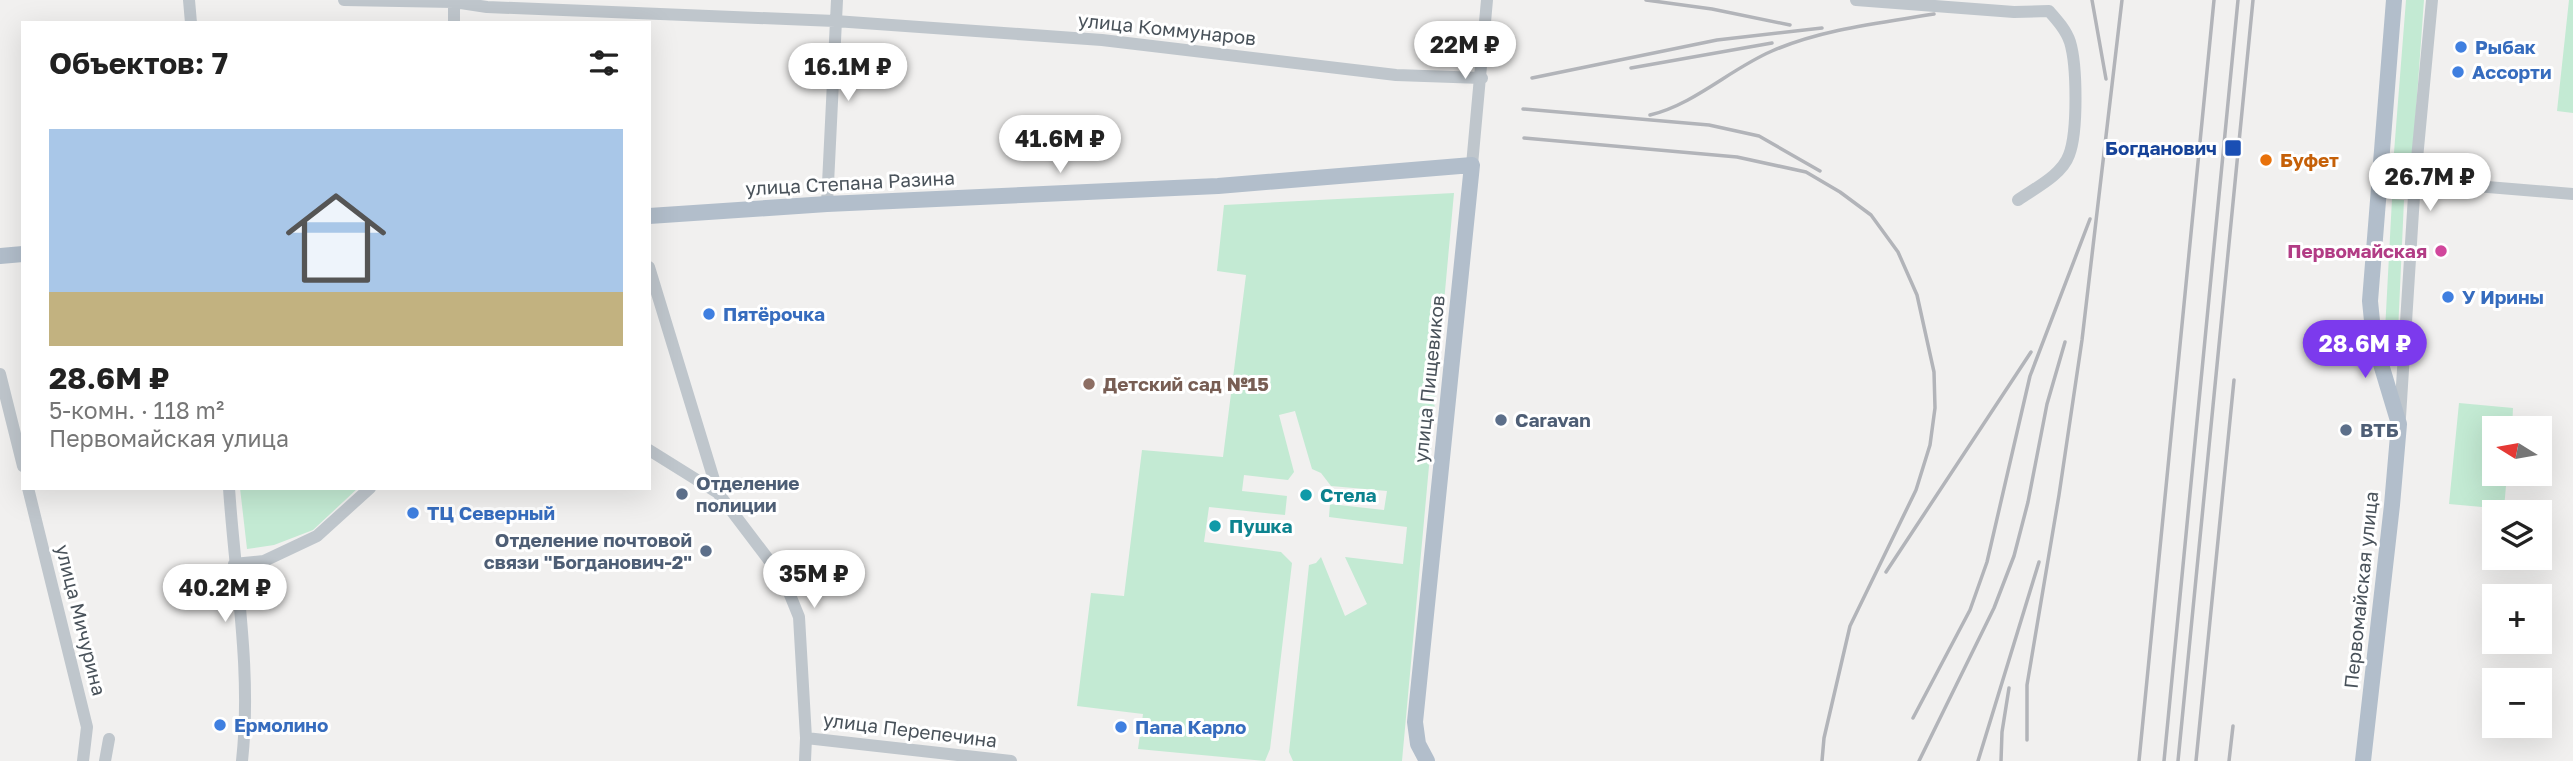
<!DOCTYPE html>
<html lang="ru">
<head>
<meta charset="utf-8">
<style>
  body { margin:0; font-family:"Golos Text",sans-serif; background:#f6f6f6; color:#222; height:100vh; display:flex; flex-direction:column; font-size:26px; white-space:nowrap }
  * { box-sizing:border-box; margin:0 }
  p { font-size:23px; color:#767676 }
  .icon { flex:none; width:38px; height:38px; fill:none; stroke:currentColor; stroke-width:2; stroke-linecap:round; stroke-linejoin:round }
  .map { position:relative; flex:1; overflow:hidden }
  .panel { position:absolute; left:21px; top:21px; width:630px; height:469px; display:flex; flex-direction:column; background:#fff; border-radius:0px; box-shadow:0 7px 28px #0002 }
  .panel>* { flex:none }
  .needle { width:46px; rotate:281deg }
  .tools { position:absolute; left:2482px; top:416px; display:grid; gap:14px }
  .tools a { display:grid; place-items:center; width:70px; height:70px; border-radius:0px; background:#fff; box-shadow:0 7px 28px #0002; font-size:35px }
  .price { position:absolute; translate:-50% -60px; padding:0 16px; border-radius:24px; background:#fff; color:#222; font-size:23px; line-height:46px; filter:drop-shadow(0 2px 4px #0008) }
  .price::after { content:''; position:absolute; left:50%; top:42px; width:21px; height:16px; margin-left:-10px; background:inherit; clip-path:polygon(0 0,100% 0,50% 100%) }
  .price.active { background:#7c3aed; color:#fff }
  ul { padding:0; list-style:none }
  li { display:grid; align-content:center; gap:14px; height:371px; padding:0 28px }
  li span { display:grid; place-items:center; height:217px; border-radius:0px; color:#555 }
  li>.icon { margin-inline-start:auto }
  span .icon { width:126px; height:126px; fill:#fffc; stroke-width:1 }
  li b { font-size:30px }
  h2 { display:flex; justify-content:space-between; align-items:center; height:84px; padding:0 28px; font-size:30px }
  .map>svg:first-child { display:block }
  .green { fill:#c3ead3 }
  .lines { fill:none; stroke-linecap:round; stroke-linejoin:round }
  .minor { stroke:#bfc6cc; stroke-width:12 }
  .major { stroke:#b2becb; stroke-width:16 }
  .rail { stroke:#b2b4b9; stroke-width:3.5 }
  .shop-dot { fill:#3f7fe0; stroke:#fff; stroke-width:2.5 }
  .transit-dot { fill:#1a4fb4; stroke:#fff; stroke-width:2.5 }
  .food-dot { fill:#e8710a; stroke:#fff; stroke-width:2.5 }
  .hotel-dot { fill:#d1479c; stroke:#fff; stroke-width:2.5 }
  .education-dot { fill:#8d6e63; stroke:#fff; stroke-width:2.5 }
  .service-dot { fill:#5c6f8a; stroke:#fff; stroke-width:2.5 }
  .culture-dot { fill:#0f9aa8; stroke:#fff; stroke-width:2.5 }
  .labels { text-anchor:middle; stroke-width:6; stroke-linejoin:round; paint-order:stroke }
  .street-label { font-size:19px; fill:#49525a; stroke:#fff }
  .shop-label { font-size:19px; font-weight:bold; fill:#366cbe; stroke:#fff; text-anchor:start }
  .transit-label { font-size:19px; font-weight:bold; fill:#164399; stroke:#fff; text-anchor:end }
  .food-label { font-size:19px; font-weight:bold; fill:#c56008; stroke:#fff; text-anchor:start }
  .hotel-label { font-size:19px; font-weight:bold; fill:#b23c85; stroke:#fff; text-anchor:end }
  .education-label { font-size:19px; font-weight:bold; fill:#785e54; stroke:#fff; text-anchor:start }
  .service-label { font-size:19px; font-weight:bold; fill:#4e5e75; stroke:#fff; text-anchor:start }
  .culture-label { font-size:19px; font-weight:bold; fill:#0d838f; stroke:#fff; text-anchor:start }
</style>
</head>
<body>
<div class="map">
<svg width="2573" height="761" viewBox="0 0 2573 761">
  <rect width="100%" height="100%" fill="#f1f0ef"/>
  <path class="green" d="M2406 0H2424L2412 166 2393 165Z
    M2569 0H2573V113L2557 111Z
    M1454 193 1402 761H1293L1289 752 1309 565 1316 563 1321 557 1345 616 1367 604 1345 557 1403 564 1407 527 1329 517 1330 504 1384 510 1387 491 1331 486 1321 473 1312 469 1295 411 1279 415 1294 472 1288 480 1244 475 1242 491 1287 496 1285 515 1209 507 1204 542 1281 552 1292 563 1270 749 1265 761 1138 749 1143 714 1077 706 1091 593 1124 596 1142 450 1223 457 1246 275 1217 271 1224 205Z
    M2392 199 2404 200 2398 332 2385 331Z
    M2459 403 2513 408 2512 429H2494V474H2507L2504 509 2449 504Z
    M240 488H358L313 530 274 545 247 549Z"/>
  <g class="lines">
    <path class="minor" d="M189 0 191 23
      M344 0 454 2 487 7 835 21 1102 40 1396 75 1482 78
      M1856 0 2014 12 2049 11C2057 20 2066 30 2070 42 2077 65 2078 132 2069 155 2062 175 2035 188 2018 200
      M454 23V0
      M1472 165 1487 0
      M2379 178 2573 194
      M827 204 837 0
      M649 267 718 493 784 580 799 617 806 738 805 761
      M0 374 23 466
      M2400 417 2415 180 2432 0
      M649 450 718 493
      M28 488 87 727 83 761
      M229 488C235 579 252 670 242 761
      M234 564 264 561 317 536 370 488
      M806 738 1011 761
      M105 761 109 739"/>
    <path class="major" d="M649 216 827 204 1218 186 1472 165 1415 722 1418 744 1427 761
      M0 256 23 254
      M2363 761 2392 505 2399 424 2374 341 2370 301 2394 0"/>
    <path class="rail" d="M1646 0 1712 9 1790 25
      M2092 0 2106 79
      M1631 68 1772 43
      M1532 78 1717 40 1822 28
      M1523 109 1709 125 1759 136 1820 171
      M1650 115C1695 104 1730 69 1772 51 1823 29 1880 23 1934 14
      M1524 138 1737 157 1806 172 1840 192 1871 215 1898 252 1917 295 1934 372 1935 408 1930 445 1916 490 1850 626 1824 738 1822 761
      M1886 572 2031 352
      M1913 718 1970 610 1987 562 2030 376 2090 219
      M2027 740V685L2059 495 2082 340 2122 0
      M1919 761 1994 608 2014 556 2028 502 2047 404 2065 342
      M1978 761 2039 562
      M2001 761 2002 732 2009 688
      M2139 761 2214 0
      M2164 761 2238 0
      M2178 761 2253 0
      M2196 761 2234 380
      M2229 761 2233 726"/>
  </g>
  <g class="shop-dot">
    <circle cx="2461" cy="47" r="7"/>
    <circle cx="2458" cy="72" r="7"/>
    <circle cx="2448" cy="297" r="7"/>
    <circle cx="709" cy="314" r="7"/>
    <circle cx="413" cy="513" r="7"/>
    <circle cx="220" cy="725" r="7"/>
    <circle cx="1121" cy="727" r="7"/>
  </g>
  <rect class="transit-dot" x="2224" y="139" width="18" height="18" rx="3.5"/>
  <circle class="food-dot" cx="2266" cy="160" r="7"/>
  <circle class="hotel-dot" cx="2441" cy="251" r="7"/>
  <circle class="education-dot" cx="1089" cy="384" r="7"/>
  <g class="service-dot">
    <circle cx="1501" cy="420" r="7"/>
    <circle cx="2346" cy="430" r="7"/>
    <circle cx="682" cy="494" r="7"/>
    <circle cx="706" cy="551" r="7"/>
  </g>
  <g class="culture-dot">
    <circle cx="1306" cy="495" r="7"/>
    <circle cx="1215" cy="526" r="7"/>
  </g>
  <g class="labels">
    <g class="street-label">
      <text transform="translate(1167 29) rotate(6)" y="7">улица Коммунаров</text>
      <text transform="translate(850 183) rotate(-3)" y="7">улица Степана Разина</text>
      <text transform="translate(1429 379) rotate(-84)" y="7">улица Пищевиков</text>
      <text transform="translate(2361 590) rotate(-84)" y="7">Первомайская улица</text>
      <text transform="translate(81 620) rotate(76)" y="7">улица Мичурина</text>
      <text transform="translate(910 730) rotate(7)" y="7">улица Перепечина</text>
    </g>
    <g class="shop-label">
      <text x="2475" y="54">Рыбак</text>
      <text x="2472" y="79">Ассорти</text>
      <text x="2462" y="304">У Ирины</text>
      <text x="723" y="321">Пятёрочка</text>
      <text x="427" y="520">ТЦ Северный</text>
      <text x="234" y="732">Ермолино</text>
      <text x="1135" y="734">Папа Карло</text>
    </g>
    <g class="transit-label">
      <text x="2217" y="155">Богданович</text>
    </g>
    <g class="food-label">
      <text x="2280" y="167">Буфет</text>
    </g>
    <g class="hotel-label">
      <text x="2427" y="258">Первомайская</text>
    </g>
    <g class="education-label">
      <text x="1103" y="391">Детский сад №15</text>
    </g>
    <g class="service-label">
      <text x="1515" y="427">Caravan</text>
      <text x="2360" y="437">ВТБ</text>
      <text x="696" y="490">Отделение<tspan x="696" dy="22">полиции</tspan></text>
      <text x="692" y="547" text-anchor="end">Отделение почтовой<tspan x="692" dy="22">связи "Богданович-2"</tspan></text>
    </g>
    <g class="culture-label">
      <text x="1320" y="502">Стела</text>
      <text x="1229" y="533">Пушка</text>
    </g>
  </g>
</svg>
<div class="tools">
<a><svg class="needle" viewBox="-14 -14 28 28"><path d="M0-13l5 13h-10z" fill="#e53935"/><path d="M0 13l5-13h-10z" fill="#767676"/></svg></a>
<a><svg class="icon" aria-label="layers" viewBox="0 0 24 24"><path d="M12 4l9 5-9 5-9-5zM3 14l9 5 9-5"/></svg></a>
<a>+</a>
<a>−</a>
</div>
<b class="price" style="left:1465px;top:81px">22M ₽</b>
<b class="price" style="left:848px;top:103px">16.1M ₽</b>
<b class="price" style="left:1060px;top:175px">41.6M ₽</b>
<b class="price" style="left:2430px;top:213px">26.7M ₽</b>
<b class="price active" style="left:2365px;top:380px">28.6M ₽</b>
<b class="price" style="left:814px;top:610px">35M ₽</b>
<b class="price" style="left:225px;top:624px">40.2M ₽</b>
<section class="panel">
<h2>Объектов: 7<svg class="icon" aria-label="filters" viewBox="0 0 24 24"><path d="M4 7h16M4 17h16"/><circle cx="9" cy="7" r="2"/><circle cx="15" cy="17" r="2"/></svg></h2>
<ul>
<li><span style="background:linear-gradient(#a9c7e8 75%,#c2b280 0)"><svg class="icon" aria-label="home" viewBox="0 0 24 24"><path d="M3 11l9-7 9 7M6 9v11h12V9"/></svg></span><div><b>28.6M ₽</b><p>5-комн. · 118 m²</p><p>Первомайская улица</p></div></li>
</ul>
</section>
</div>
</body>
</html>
